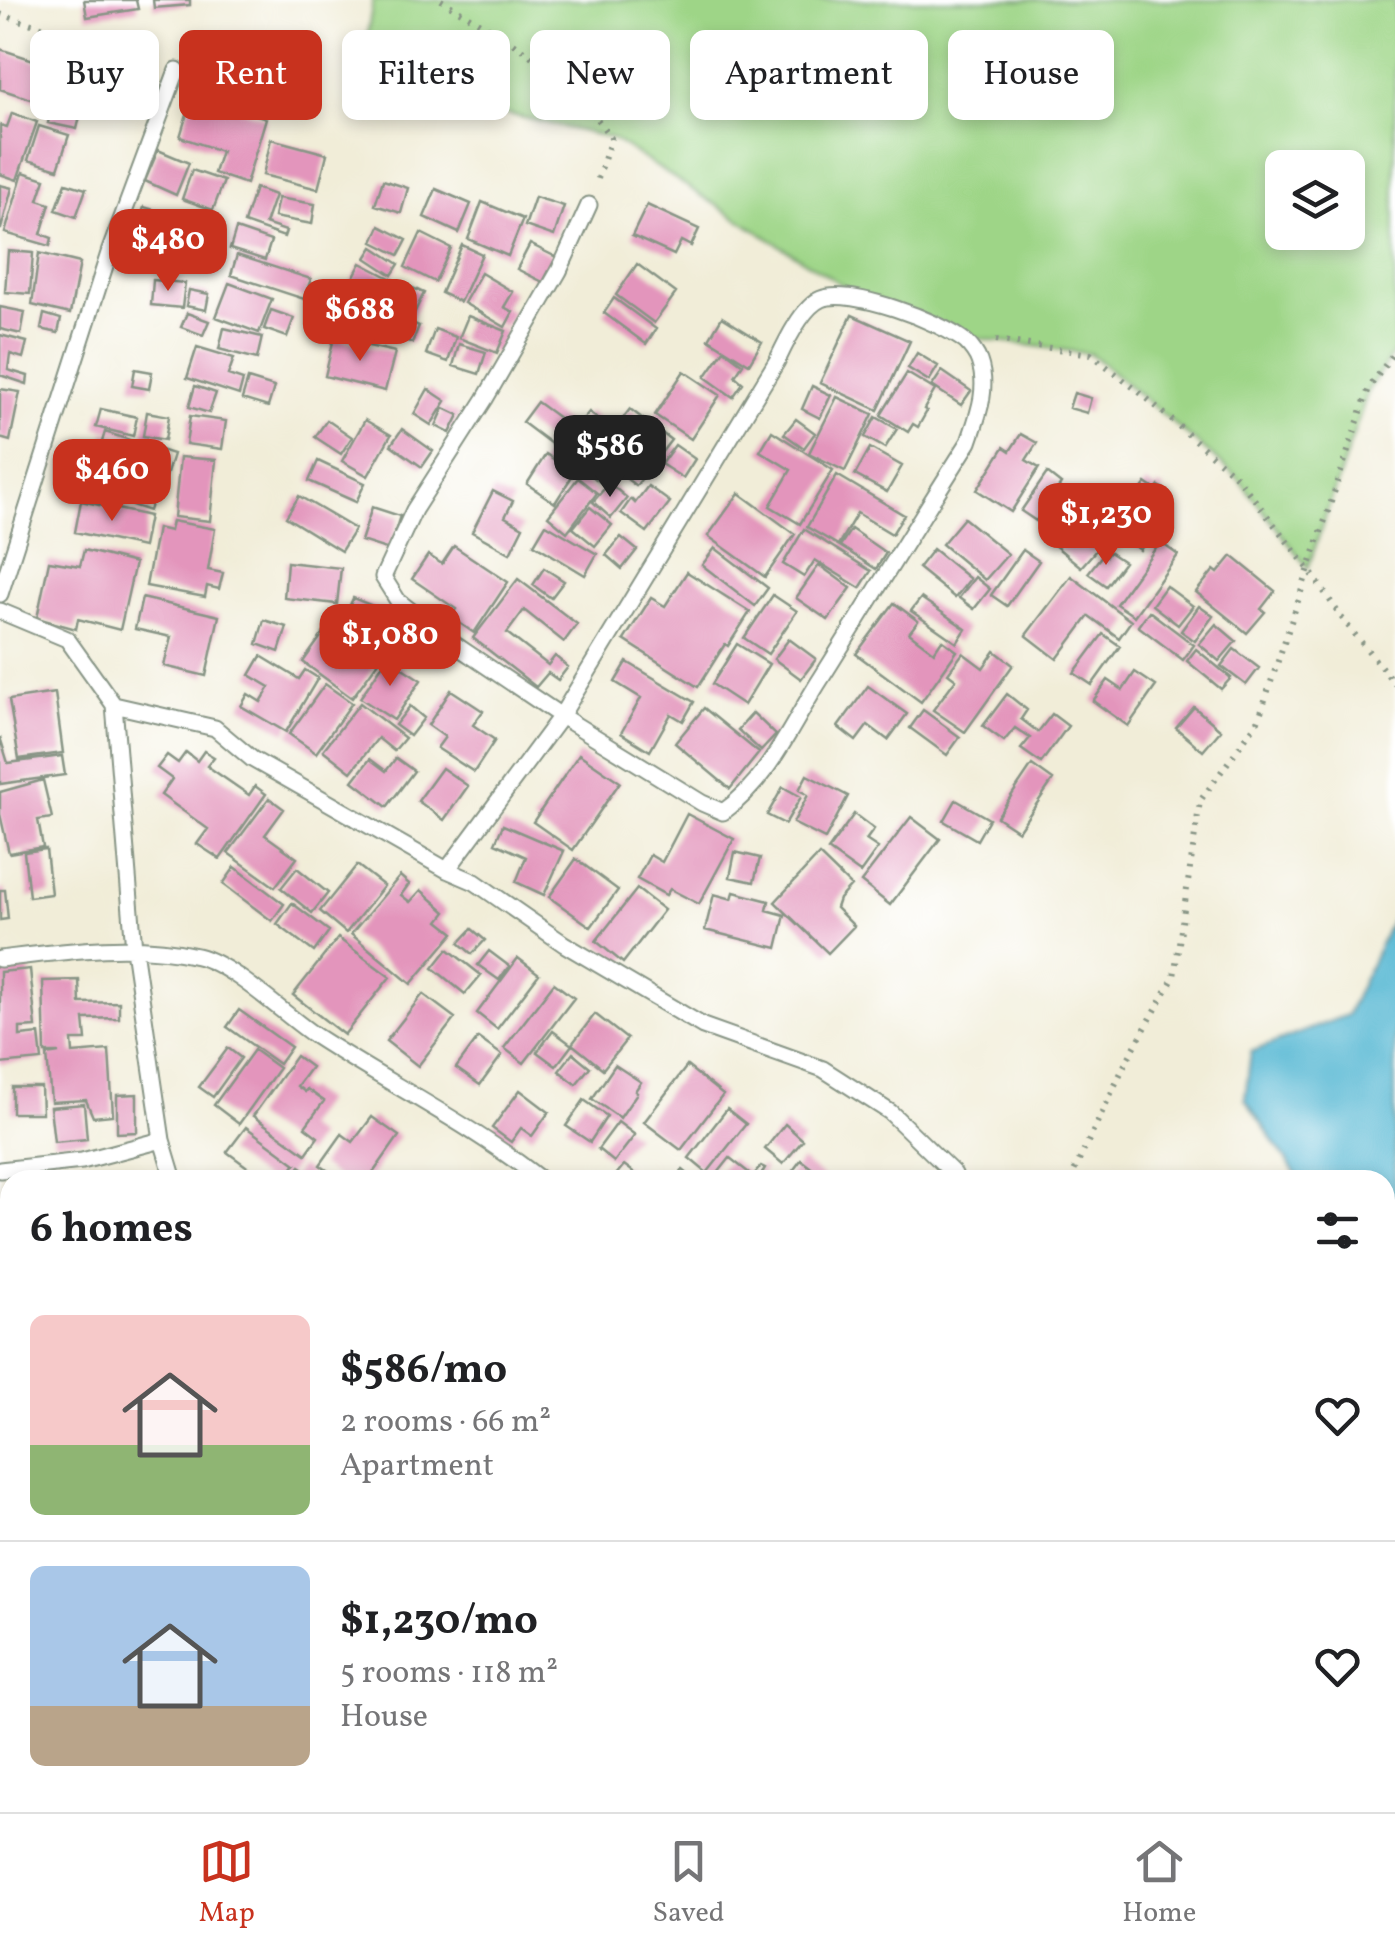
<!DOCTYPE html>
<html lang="en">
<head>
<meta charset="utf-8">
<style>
  body { margin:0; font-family:Vollkorn,serif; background:#f6f6f6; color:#202124; height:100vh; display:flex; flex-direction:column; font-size:38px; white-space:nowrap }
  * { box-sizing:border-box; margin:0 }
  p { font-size:32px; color:#757577 }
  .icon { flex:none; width:55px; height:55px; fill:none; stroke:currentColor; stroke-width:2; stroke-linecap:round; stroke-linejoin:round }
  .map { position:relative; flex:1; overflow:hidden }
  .sheet { position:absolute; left:0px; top:1170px; width:1395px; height:642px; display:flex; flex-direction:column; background:#fff; border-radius:30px 30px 0 0; box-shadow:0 5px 15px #0003 }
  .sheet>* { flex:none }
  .guide { position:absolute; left:30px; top:30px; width:1335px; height:90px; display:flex; gap:20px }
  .buttons { position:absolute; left:1265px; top:150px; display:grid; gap:20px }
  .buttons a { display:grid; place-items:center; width:100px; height:100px; border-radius:15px; background:#fff; box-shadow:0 5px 15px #0003; font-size:50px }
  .price { position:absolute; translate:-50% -85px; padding:0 22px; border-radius:20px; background:#c8321e; color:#fff; font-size:32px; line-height:65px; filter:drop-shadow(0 2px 5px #0008) }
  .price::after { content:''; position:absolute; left:50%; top:60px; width:30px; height:22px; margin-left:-15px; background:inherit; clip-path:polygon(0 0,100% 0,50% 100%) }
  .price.selected { background:#222; color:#fff }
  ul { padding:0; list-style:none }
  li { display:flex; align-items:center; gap:30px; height:250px; padding:0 30px }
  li+li { border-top:2px solid #e0e0e0 }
  li span { display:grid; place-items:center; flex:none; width:280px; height:200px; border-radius:15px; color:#555 }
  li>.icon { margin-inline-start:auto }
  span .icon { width:120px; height:120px; fill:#fffc; stroke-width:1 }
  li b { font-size:42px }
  h2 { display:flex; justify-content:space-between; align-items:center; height:120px; padding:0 30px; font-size:42px }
  .pill { padding:0 35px; border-radius:15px; background:#fff; box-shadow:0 5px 15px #0003; font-size:35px; line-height:90px }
  .pill.selected { background:#c8321e; color:#fff }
  .tabs { display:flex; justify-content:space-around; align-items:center; height:140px; border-top:2px solid #e0e0e0; background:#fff; font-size:28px; color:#757577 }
  .tabs a { display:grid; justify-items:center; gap:5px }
  .tabs .selected { color:#c8321e }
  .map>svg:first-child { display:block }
  .green { fill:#9ed587; stroke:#5e895e; stroke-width:2.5; fill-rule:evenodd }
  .water { fill:#54b7d3; stroke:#3a7a84; stroke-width:2.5 }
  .building { fill:#e395bc }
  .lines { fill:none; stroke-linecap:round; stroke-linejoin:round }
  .lane-casing { stroke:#889586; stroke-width:19 }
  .path { stroke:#889586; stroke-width:6; stroke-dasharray:2.5 8; stroke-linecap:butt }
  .lane { stroke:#fff; stroke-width:15 }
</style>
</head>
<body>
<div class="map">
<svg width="1395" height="1812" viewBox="0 0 1395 1812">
  <rect width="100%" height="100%" fill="#fff"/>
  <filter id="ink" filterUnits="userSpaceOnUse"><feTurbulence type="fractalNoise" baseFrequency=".01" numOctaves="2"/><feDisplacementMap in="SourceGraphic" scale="20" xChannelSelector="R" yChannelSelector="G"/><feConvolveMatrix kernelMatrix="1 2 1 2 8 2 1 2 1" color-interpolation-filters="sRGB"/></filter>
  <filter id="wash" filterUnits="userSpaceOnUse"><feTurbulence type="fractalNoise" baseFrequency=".0048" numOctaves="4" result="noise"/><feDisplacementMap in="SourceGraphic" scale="40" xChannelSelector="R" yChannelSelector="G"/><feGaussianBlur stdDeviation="2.25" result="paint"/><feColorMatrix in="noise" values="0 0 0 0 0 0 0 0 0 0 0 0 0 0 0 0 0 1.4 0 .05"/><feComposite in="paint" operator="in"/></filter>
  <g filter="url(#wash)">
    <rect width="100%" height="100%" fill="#f1edd8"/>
    <path class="green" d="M373 0H1395V351L1369 388 1308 568 1237 477 1091 354 956 335 864 299 611 138 360 80ZM1282 168H1348V232H1282Z
      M645 1803 1329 1802 1341 1812H637Z"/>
    <path class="water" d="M1395 912V1812H1341L1329 1803 1385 1802V1180H1300L1245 1099 1251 1052 1347 1015Z"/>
    <g id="blocks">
      <path class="building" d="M84 0H136L138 9 87 17Z
        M153 0H190V5L154 8Z
        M0 49 55 67 43 103 0 89Z
        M56 85 86 92 77 129 48 123Z
        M193 94 266 118 246 184 214 173 221 151 180 137Z
        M12 113 37 122 17 180 0 174V125L7 127Z
        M39 126 69 135 58 169 28 160Z
        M271 139 327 154 318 189 263 175Z
        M158 150 189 163 176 195 145 181Z
        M192 170 224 181 213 210 182 199Z
        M23 172 45 179 38 200 50 204 41 234 52 238 50 246 5 233Z
        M383 180 408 188 401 213 375 205Z
        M66 183 86 189 76 217 56 210Z
        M0 185 12 188 1 229H0Z
        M255 188 275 195 265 224 286 231 284 237 244 223Z
        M436 189 471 204 459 233 424 217Z
        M535 197 564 206 554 236 525 226Z
        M278 198 315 204 312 224 274 217Z
        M482 202 523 219 508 256 468 239Z
        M647 205 699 229 691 246 681 241 674 255 632 236Z
        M144 207 167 214 161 231 169 233 163 252 152 248 150 253 132 248Z
        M177 223 210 233 201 261 188 257 192 245 178 241 176 250 169 248Z
        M380 226 407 240 399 255 373 242Z
        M236 229 271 241 265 260 230 249Z
        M421 233 451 248 435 282 405 267Z
        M530 244 556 257 543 282 517 269Z
        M462 245 482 254 460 302 441 293Z
        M373 247 399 264 392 275 366 258Z
        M8 251 33 253 30 294 5 292Z
        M39 253 80 263 70 314 32 305Z
        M237 255 311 279 304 299 231 275Z
        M361 263 394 280 381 307 347 289Z
        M637 264 676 293 654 323 616 295Z
        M481 273 513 292 504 307 513 312 505 327 464 303Z
        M153 280 185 283 182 308 151 305Z
        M400 282 424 293 410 322 419 326 412 343 379 328Z
        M229 283 272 299 259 333 216 317Z
        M189 290 209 294 206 310 186 306Z
        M614 298 656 329 646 344 604 313Z
        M0 307 25 312 21 334 0 329Z
        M271 310 294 318 287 337 264 329Z
        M187 313 209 321 203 335 181 327Z
        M44 314 61 319 58 333 41 329Z
        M852 315 910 341 878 410 820 383Z
        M468 316 506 331 497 353 459 338Z
        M722 317 762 342 749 364 709 339Z
        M224 328 262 337 257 359 219 349Z
        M435 329 456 337 448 362 426 354Z
        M0 335 27 342 23 358 10 354 8 370 28 376 27 384 0 375Z
        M334 338 395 352 385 391 325 376Z
        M459 344 486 352 479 374 453 366Z
        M197 347 234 358 228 375 243 380 239 395 187 378Z
        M724 350 743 364 735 376 743 383 733 397 705 377Z
        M917 353 938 366 929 381 908 368Z
        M135 369 152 372 149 389 132 386Z
        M684 371 720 395 691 439 655 415Z
        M942 371 971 391 961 405 932 386Z
        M907 373 935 390 924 409 927 411 918 427 913 424 908 432 881 415Z
        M248 379 274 387 268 407 242 399Z
        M195 386 216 393 209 413 189 407Z
        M812 386 831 395 820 418 802 409Z
        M0 389 20 392 10 441 0 438Z
        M428 389 446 401 431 425 414 414Z
        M1074 393 1091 398 1087 413 1069 408Z
        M837 397 873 414 845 471 809 453Z
        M537 402 570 426 554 446 522 422Z
        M444 408 459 415 450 433 436 426Z
        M101 409 137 417 133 436 96 427Z
        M630 409 671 440 636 486 618 472 628 460 605 442Z
        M147 412 169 416 165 440 143 436Z
        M589 412 608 428 577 465 558 450Z
        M190 416 226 421 222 449 186 444Z
        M876 417 897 429 885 448 865 437Z
        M796 419 815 433 804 448 784 434Z
        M327 420 352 437 341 454 315 437Z
        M365 420 391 435 368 476 342 461Z
        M402 429 433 451 422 467 391 445Z
        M772 431 833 470 800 524 770 506 791 470 760 451Z
        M105 432 173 454 166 477 98 455Z
        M1021 434 1037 443 1026 460 1039 468 1011 512 977 490 1004 447 1010 451Z
        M598 445 619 462 602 484 581 467Z
        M675 445 695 459 683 478 661 464Z
        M870 448 902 466 887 492 855 475Z
        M546 454 574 473 555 503 527 484Z
        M180 457 216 460 210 521 174 517Z
        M318 461 365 483 356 502 309 481Z
        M121 469 158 481 149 511 111 498Z
        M1047 473 1061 484 1036 521 1021 511Z
        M86 475 112 482 106 504 80 497Z
        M837 475 904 515 892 534 857 513 838 545 807 527Z
        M578 478 597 493 567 532 548 516Z
        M609 483 627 498 611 518 593 502Z
        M1146 483 1156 490 1159 486 1164 489 1159 496 1173 505 1140 550 1113 529Z
        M648 486 670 502 647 532 621 513 631 499 635 503Z
        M493 491 513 501 505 517 523 527 510 553 472 532Z
        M739 493 795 534 765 577 708 536Z
        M299 496 355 529 341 551 286 517Z
        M81 501 149 516 143 547 75 532Z
        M372 507 400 516 389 550 361 541Z
        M590 507 612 525 595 546 573 528Z
        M1070 513 1104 541 1081 567 1048 540Z
        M964 518 1008 554 985 580 942 544Z
        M172 521 215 529 208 570 223 573 219 589 207 586 205 597 146 586 157 528 170 531Z
        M546 524 597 554 585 575 534 544Z
        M804 529 871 571 860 588 815 560 804 577 783 564Z
        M851 529 886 553 876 569 840 546Z
        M621 537 637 550 622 569 606 555Z
        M1160 542 1178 555 1134 616 1116 604Z
        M454 546 508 582 474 633 451 617 456 609 412 579 428 555 442 564Z
        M715 548 768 588 755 606 702 565Z
        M933 549 970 579 955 598 918 568Z
        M84 550 135 563 120 630 78 619 76 629 37 618 49 561 80 566Z
        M1023 550 1039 561 1007 606 991 595Z
        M1109 552 1124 562 1106 586 1088 573 1103 554 1106 556Z
        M1232 556 1275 591 1261 609 1265 612 1247 633 1196 592 1214 570 1218 573Z
        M287 562 341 568 337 604 284 598Z
        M819 565 851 588 828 620 796 598Z
        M544 568 564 581 551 598 533 585Z
        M687 572 750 612 728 646 725 644 698 687 624 640 651 598 665 606Z
        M1071 576 1131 621 1119 638 1089 616 1057 659 1026 635Z
        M975 577 990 589 974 609 959 598Z
        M518 579 577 624 564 642 524 610 507 633 548 665 555 656 568 667 558 680 548 673 536 687 473 638Z
        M1166 586 1193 606 1178 625 1152 605Z
        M773 595 797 611 768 654 744 638Z
        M142 598 219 616 206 676 164 666 171 637 135 629Z
        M353 598 385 611 376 632 344 619Z
        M921 598 966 629 957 643 911 611Z
        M894 603 918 621 909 633 934 652 942 640 957 651 921 702 856 654Z
        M1199 606 1213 616 1195 641 1181 631Z
        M1149 611 1194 645 1183 660 1138 626Z
        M264 620 287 627 279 652 257 644Z
        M1216 624 1236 641 1219 661 1199 644Z
        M325 631 351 650 360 637 384 654 352 698 303 662Z
        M1103 634 1120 646 1092 685 1074 673Z
        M789 639 816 659 801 679 774 659Z
        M737 644 769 664 744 705 712 684Z
        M1196 649 1231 678 1221 689 1187 661Z
        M1234 649 1259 668 1246 685 1221 666Z
        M995 651 1013 665 965 732 933 710 956 679 948 673 963 653 983 668Z
        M261 656 299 679 305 670 318 678 286 732 241 706 248 694 261 702 270 687 250 675Z
        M387 658 421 680 394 720 360 698Z
        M627 662 694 702 683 721 671 714 650 751 621 733 641 698 615 682Z
        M1135 672 1156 686 1128 726 1093 701 1108 680 1123 690Z
        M325 684 352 703 316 753 289 734Z
        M868 686 907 714 888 740 868 725 856 741 838 727Z
        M451 690 483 711 473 725 495 740 474 772 437 748 445 737 428 725Z
        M55 693 63 753 19 759 9 700Z
        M1007 694 1027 710 1021 719 1038 732 1052 714 1068 726 1041 763 1021 749 1030 738 1015 728 1004 741 983 726Z
        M360 703 405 738 394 751 378 738 351 772 323 750Z
        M410 706 424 718 410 736 395 725Z
        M1194 707 1221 730 1203 751 1176 728Z
        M704 708 759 753 730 789 675 743Z
        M923 710 960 737 947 755 910 728Z
        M753 713 776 735 761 751 738 730Z
        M0 737 8 763 62 756 65 775 0 784Z
        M204 751 214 757 207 766 249 795 255 786 266 794 220 859 197 844 208 829 161 795 172 779 157 768 167 755 178 763 186 752 197 761Z
        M579 754 620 782 573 850 533 822Z
        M396 758 414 771 387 807 353 781 370 759 386 771Z
        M1032 765 1053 780 1018 831 997 817Z
        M442 768 468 786 444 820 418 801Z
        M807 775 848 796 825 839 793 823 808 795 799 790Z
        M43 780 52 818 38 820 43 847 9 853 0 814V792Z
        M783 787 801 797 785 824 767 815Z
        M269 798 284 809 265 835 297 858 275 887 228 853Z
        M956 800 989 819 977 840 944 821Z
        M687 814 734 839 699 904 670 889 666 895 637 879 650 855 662 862Z
        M854 814 874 829 866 840 878 848 860 873 828 850Z
        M911 817 940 839 890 905 861 882Z
        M503 825 564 851 544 895 516 882 526 857 495 843Z
        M46 849 51 894 29 897 24 852Z
        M735 852 760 858 754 882 730 877Z
        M819 855 851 886 839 899 836 908 854 926 828 953 775 902Z
        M576 859 618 890 591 927 549 897Z
        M357 865 384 886 346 933 320 911Z
        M235 867 284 904 272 921 223 884Z
        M297 868 328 893 312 913 281 888Z
        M400 876 409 884 401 895 410 902 421 890 446 912 439 921 454 933 411 984 351 934Z
        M637 889 664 910 623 963 596 941Z
        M0 890H5L8 919 0 920Z
        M734 892 769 901 767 910 785 915 777 948 705 930 714 894 732 899Z
        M292 903 329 931 314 952 277 924Z
        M472 929 485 940 472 954 459 943Z
        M338 938 390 977 344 1035 293 995Z
        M448 949 481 975 465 994 433 968Z
        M489 951 509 966 499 980 478 965Z
        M518 958 539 974 497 1029 477 1013Z
        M30 969 36 1027 20 1028V1036L39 1034 42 1060 0 1064V972Z
        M79 980 80 1003 119 1002V1018L84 1019 86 1040H72L73 1053 109 1050 113 1115 93 1117 86 1100 51 1102 47 1055 59 1053H45L43 981Z
        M554 983 574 998 524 1063 504 1048Z
        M423 994 455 1018 418 1066 386 1041Z
        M239 1010 291 1047 279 1064 227 1027Z
        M595 1014 627 1039 603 1069 572 1044Z
        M553 1031 572 1045 556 1066 537 1052Z
        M478 1038 502 1055 480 1085 456 1068Z
        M228 1048 241 1058 213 1097 199 1087Z
        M254 1050 279 1068 239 1124 214 1105Z
        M573 1053 590 1067 576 1084 559 1071Z
        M296 1056 311 1067 297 1086 305 1092 307 1089 324 1101 305 1127 318 1137 306 1154 253 1116Z
        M615 1065 641 1082 635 1091 637 1093 620 1118 592 1099Z
        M687 1066 723 1095 681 1150 644 1122Z
        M12 1087H41L42 1113H12Z
        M520 1090 549 1112 532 1136 521 1128 511 1142 492 1128Z
        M137 1094V1132L117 1133V1095Z
        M584 1100 607 1116 590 1142 566 1126Z
        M84 1104 87 1139 54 1142 50 1107Z
        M727 1109 746 1124 707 1173 689 1158Z
        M372 1117 399 1136 368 1180H341L320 1165 342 1134 353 1142Z
        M618 1122 635 1135 614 1162 598 1149Z
        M785 1124 803 1140 783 1164 765 1149Z
        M246 1127 296 1164 284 1180H265L227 1152Z
        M730 1158 753 1176 761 1166 765 1168 758 1180H726L718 1173Z
        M801 1160 827 1180H786Z
        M624 1165 644 1180H612Z
        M300 1166 320 1180H290Z
        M683 1170 695 1180H675Z
        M141 1172 142 1180H95V1177Z
        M4 1233 10 1269 0 1271V1234Z
        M10 1285V1369L4 1370 0 1352V1287Z
        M10 1440V1492L0 1493V1441Z
        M10 1503V1556L0 1557V1505Z
        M9 1583 10 1640 0 1642V1585Z
        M10 1650V1708L0 1710V1652Z
        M1 1746 8 1772 0 1774V1747Z
        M168 1802H190L191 1812H168Z
        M199 1802H222L223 1812H200Z
        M229 1802H296L297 1812H230Z
        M416 1802H435V1807L416 1808Z
        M573 1802H612V1810L572 1807Z"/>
    </g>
  </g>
  <g filter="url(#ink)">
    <use href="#blocks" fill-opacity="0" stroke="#889586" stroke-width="2.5"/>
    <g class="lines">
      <defs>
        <path id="lane" d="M0 594 110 250 177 70
          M0 611 67 639 114 705 215 728 252 759 447 870 475 882 564 944 703 1026 823 1069 890 1112 954 1174 956 1180
          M114 705 134 949 162 1140 174 1180
          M447 870 561 716 777 361C785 344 802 307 821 299 850 287 942 322 966 342 971 347 976 353 979 361 989 389 978 415 969 442 919 520 871 599 822 677 792 723 770 779 723 812L702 803 561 716 448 640 398 601 383 577 414 510 485 399 559 271 589 205
          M0 959C64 951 134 941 197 956 234 965 284 1015 317 1037 391 1085 472 1125 541 1180
          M0 1170 82 1161 162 1140
          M0 1387 10 1385"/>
      </defs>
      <use href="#lane" class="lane-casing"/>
      <path class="path" d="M441 0 504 37 572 85 611 138 596 185
        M0 14 152 62
        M996 340 1091 354 1143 395 1237 477 1308 568 1344 621 1395 684
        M1070 1180 1125 1064 1174 977 1200 801 1258 721 1369 388 1395 351"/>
      <use href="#lane" class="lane"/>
    </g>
  </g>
</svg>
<div class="buttons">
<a><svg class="icon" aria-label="layers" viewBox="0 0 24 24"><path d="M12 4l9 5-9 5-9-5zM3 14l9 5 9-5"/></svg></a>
</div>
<b class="price" style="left:168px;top:294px">$480</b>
<b class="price" style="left:360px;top:364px">$688</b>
<b class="price selected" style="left:610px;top:500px">$586</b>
<b class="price" style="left:112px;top:524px">$460</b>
<b class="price" style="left:1106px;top:568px">$1,230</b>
<b class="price" style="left:390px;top:689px">$1,080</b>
<div class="guide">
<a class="pill">Buy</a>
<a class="pill selected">Rent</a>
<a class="pill">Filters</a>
<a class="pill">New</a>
<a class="pill">Apartment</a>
<a class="pill">House</a>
</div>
<section class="sheet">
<h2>6 homes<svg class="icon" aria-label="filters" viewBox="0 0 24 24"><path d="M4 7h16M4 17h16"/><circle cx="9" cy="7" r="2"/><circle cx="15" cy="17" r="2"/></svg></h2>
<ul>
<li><span style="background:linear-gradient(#f6c9c9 65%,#8fb573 0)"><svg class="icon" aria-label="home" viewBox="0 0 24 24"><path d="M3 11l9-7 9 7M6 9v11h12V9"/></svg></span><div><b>$586/mo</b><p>2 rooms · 66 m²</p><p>Apartment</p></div><svg class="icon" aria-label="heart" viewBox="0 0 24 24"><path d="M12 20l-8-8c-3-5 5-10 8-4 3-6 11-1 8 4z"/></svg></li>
<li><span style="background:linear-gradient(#a9c7e8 70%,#b9a48a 0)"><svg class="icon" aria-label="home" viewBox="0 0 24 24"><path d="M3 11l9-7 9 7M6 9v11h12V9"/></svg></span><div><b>$1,230/mo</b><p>5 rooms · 118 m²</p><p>House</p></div><svg class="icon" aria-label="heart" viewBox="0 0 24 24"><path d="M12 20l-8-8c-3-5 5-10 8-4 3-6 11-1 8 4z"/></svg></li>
</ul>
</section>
</div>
<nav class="tabs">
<a class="selected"><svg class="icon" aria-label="map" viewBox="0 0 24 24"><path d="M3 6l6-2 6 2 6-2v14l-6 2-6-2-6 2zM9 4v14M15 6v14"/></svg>Map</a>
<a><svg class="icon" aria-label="saved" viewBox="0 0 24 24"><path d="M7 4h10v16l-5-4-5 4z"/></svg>Saved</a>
<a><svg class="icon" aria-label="home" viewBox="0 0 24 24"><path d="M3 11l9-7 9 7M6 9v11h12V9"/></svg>Home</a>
</nav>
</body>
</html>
